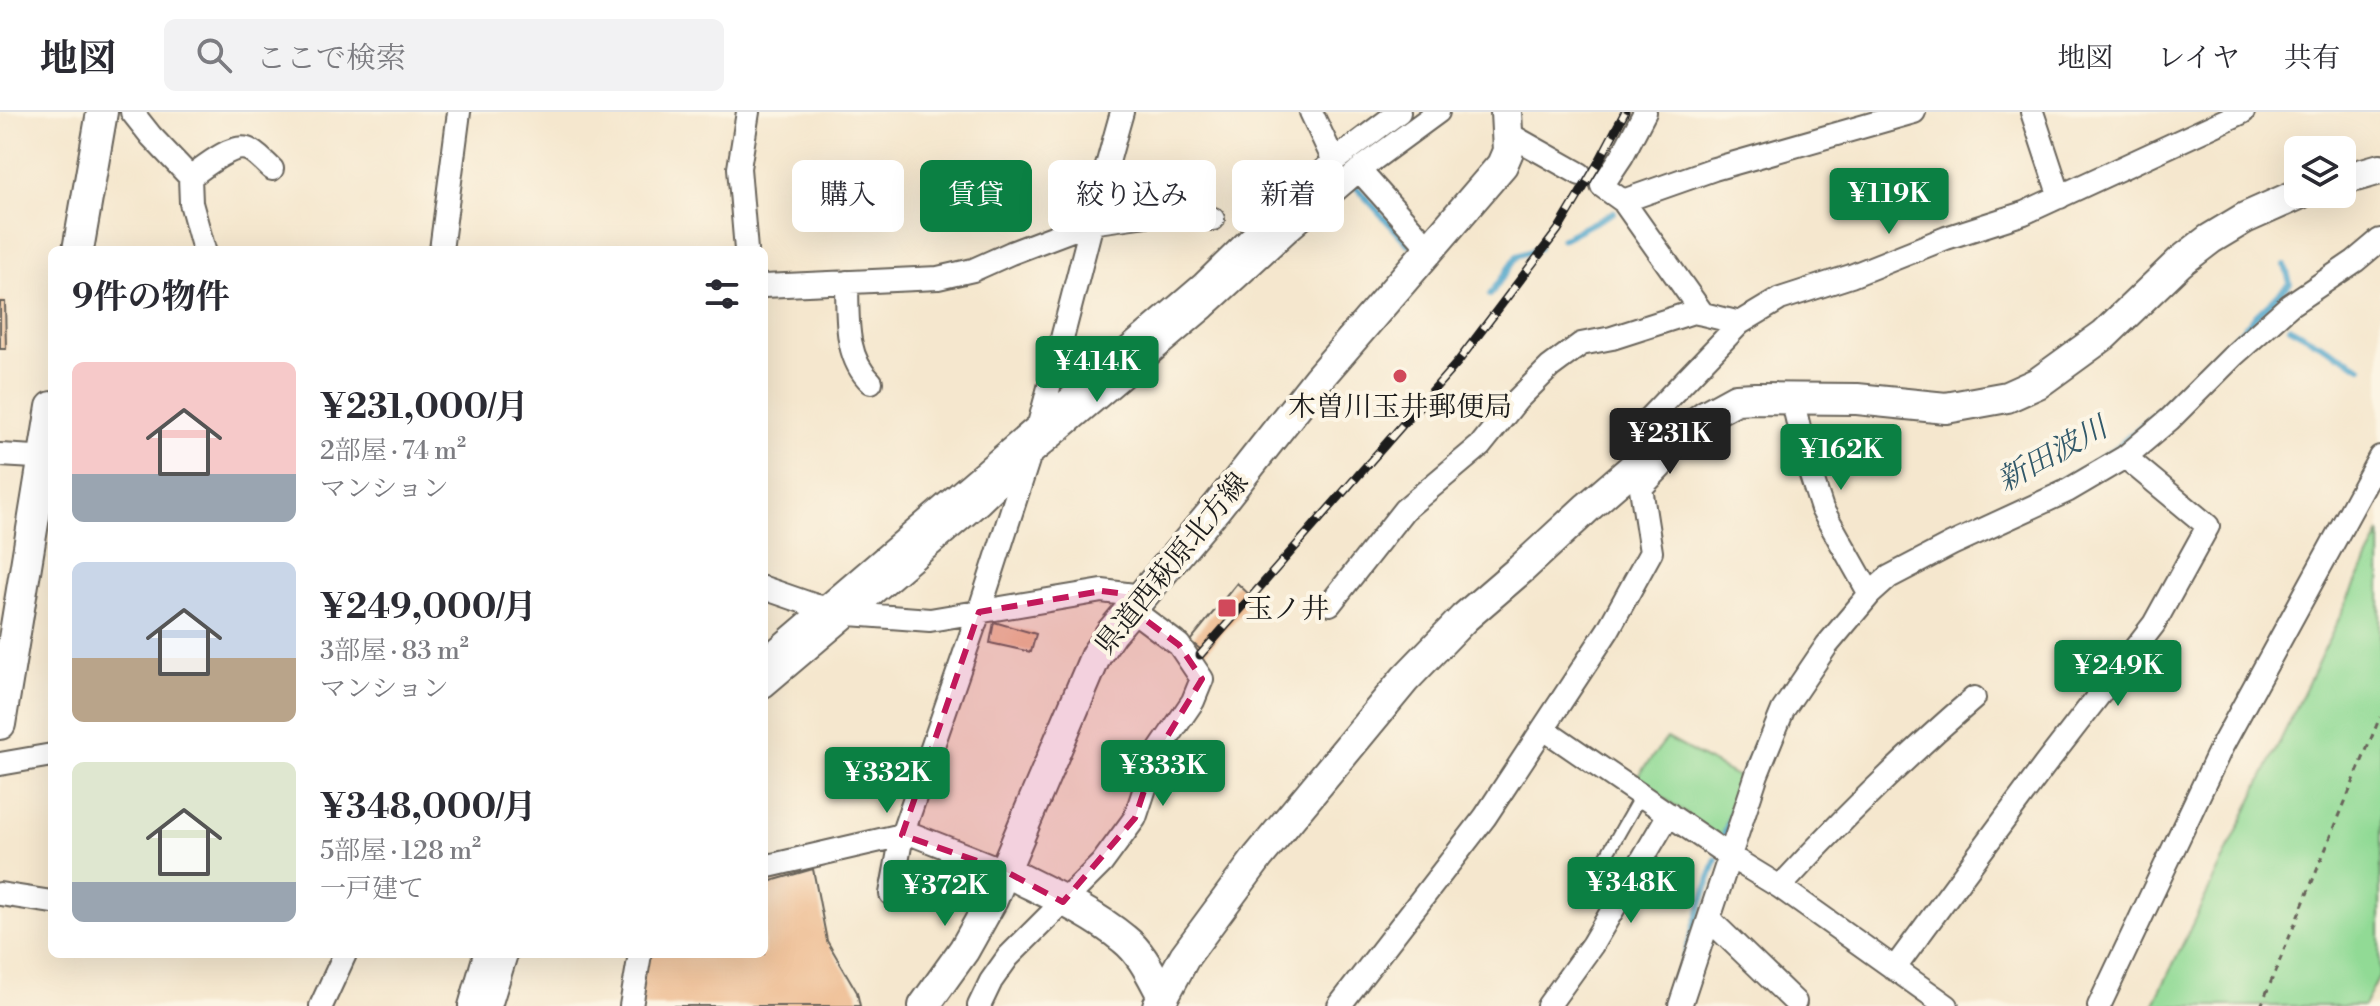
<!DOCTYPE html>
<html lang="ja">
<head>
<meta charset="utf-8">
<style>
  body { margin:0; font-family:"Libre Bodoni","Noto Serif JP",serif; background:#f2f2f3; color:#2b2b33; height:100vh; display:flex; flex-direction:column; font-size:30px; white-space:nowrap }
  * { box-sizing:border-box; margin:0 }
  p { font-size:26px; color:#7c7c81 }
  .icon { flex:none; width:44px; height:44px; fill:none; stroke:currentColor; stroke-width:2; stroke-linecap:round; stroke-linejoin:round }
  .map { position:relative; flex:1; overflow:hidden }
  .side { position:absolute; left:48px; top:134px; width:720px; height:712px; display:flex; flex-direction:column; background:#fff; border-radius:12px; box-shadow:0 8px 32px #0002 }
  .side>* { flex:none }
  .hud { position:absolute; left:792px; top:48px; width:760px; height:72px; display:flex; gap:16px }
  .controls { position:absolute; left:2284px; top:24px; display:grid; gap:16px }
  .controls a { display:grid; place-items:center; width:72px; height:72px; border-radius:12px; background:#fff; box-shadow:0 8px 32px #0002; font-size:40px }
  .price { position:absolute; translate:-50% -68px; padding:0 18px; border-radius:8px; background:#0b8043; color:#fff; font-size:26px; line-height:52px; filter:drop-shadow(0 2px 4px #0008) }
  .price::after { content:''; position:absolute; left:50%; top:48px; width:24px; height:18px; margin-left:-12px; background:inherit; clip-path:polygon(0 0,100% 0,50% 100%) }
  .price.current { background:#222; color:#fff }
  ul { padding:0; list-style:none }
  li { display:flex; align-items:center; gap:24px; height:200px; padding:0 24px }
  li span { display:grid; place-items:center; flex:none; width:224px; height:160px; border-radius:12px; color:#555 }
  li>.icon { margin-inline-start:auto }
  span .icon { width:96px; height:96px; fill:#fffc; stroke-width:1 }
  li b { font-size:34px }
  h2 { display:flex; justify-content:space-between; align-items:center; height:96px; padding:0 24px; font-size:34px }
  .pill { padding:0 28px; border-radius:12px; background:#fff; box-shadow:0 8px 32px #0002; font-size:28px; line-height:72px }
  .pill.current { background:#0b8043; color:#fff }
  header { display:flex; align-items:center; gap:48px; box-sizing:border-box; height:112px; padding:0 40px; background:#fff; border-bottom:2px solid #e1e1e2 }
  header strong { font-size:38px }
  nav { display:flex; gap:44px; margin-inline-start:auto; font-size:28px }
  .search { width:560px; height:72px; background:#f2f2f3; display:flex; align-items:center; gap:20px; box-sizing:border-box; padding:0 28px; border-radius:12px; color:#7c7c81; font-size:30px }
  .map>svg:first-child { display:block }
  .green { fill:#91da95; stroke:#567b58; stroke-width:2 }
  .lines { fill:none; stroke-linecap:round; stroke-linejoin:round }
  .stream { stroke:#4da4ca; stroke-width:6 }
  .building { fill:#ecb587 }
  .lane-casing { stroke:#68635a; stroke-width:15 }
  .street-casing { stroke:#68635a; stroke-width:26 }
  .secondary-casing { stroke:#68635a; stroke-width:34 }
  .path { stroke:#68635a; stroke-width:3; stroke-dasharray:6 6; stroke-linecap:butt }
  .lane { stroke:#fff; stroke-width:11 }
  .street { stroke:#fff; stroke-width:22 }
  .secondary { stroke:#fff; stroke-width:30 }
  .rail-casing { stroke:#1c1c1c; stroke-width:9 }
  .rail { stroke:#fcf5e5; stroke-width:6; stroke-dasharray:18; stroke-linecap:butt }
  .marked { fill:#c2185b; fill-opacity:0.2; stroke:#c2185b; stroke-width:6; stroke-dasharray:16 10; stroke-linejoin:round }
  .poi-dot { fill:#d1495b; stroke:#fcf5e5; stroke-width:3 }
  .labels { text-anchor:middle; stroke-width:8; stroke-linejoin:round; paint-order:stroke }
  .poi-label { font-size:28px; fill:#1c1c1c; stroke:#fcf5e5 }
  .street-label { font-size:28px; fill:#1c1c1c; stroke:#fcf5e5 }
  .water-label { font-size:30px; font-style:italic; fill:#32596a; stroke:#fcf5e5 }
</style>
</head>
<body>
<header>
<strong>地図</strong>
<div class="search"><svg class="icon" aria-label="search" viewBox="0 0 24 24"><circle cx="10" cy="10" r="6"/><path d="M15 15l6 6"/></svg>ここで検索</div>
<nav><a>地図</a><a>レイヤ</a><a>共有</a></nav>
</header>
<div class="map">
<svg width="2380" height="894" viewBox="0 0 2380 894">
  <rect width="100%" height="100%" fill="#fcf5e5"/>
  <filter id="ink" filterUnits="userSpaceOnUse"><feTurbulence type="fractalNoise" baseFrequency=".0125" numOctaves="2"/><feDisplacementMap in="SourceGraphic" scale="16" xChannelSelector="R" yChannelSelector="G"/><feConvolveMatrix kernelMatrix="1 2 1 2 8 2 1 2 1" color-interpolation-filters="sRGB"/></filter>
  <filter id="wash" filterUnits="userSpaceOnUse"><feTurbulence type="fractalNoise" baseFrequency=".006" numOctaves="4" result="noise"/><feDisplacementMap in="SourceGraphic" scale="32" xChannelSelector="R" yChannelSelector="G"/><feGaussianBlur stdDeviation="1.8" result="paint"/><feColorMatrix in="noise" values="0 0 0 0 0 0 0 0 0 0 0 0 0 0 0 0 0 1.4 0 .05"/><feComposite in="paint" operator="in"/></filter>
  <g filter="url(#wash)">
    <rect width="100%" height="100%" fill="#f5e7ce"/>
    <path class="green" d="M2380 421V863L2364 894H2153Z
      M1667 626 1740 666 1721 727 1636 666Z"/>
    <g class="lines">
      <path class="stream" d="M1354 73 1409 133
        M1562 127 1614 100
        M1490 183 1517 144 1539 136
        M2289 215 2361 255
        M1984 405 2084 356 2117 335 2149 307 2290 171 2285 153
        M1723 727 1750 645 1774 592
        M1675 875 1716 747"/>
    </g>
    <g id="blocks">
      <path class="building" d="M0 190H5L6 237H0Z
        M1237 471 1254 487 1205 541 1190 529Z
        M994 510 1036 522 1031 540 990 531Z
        M813 757 827 829 857 880 860 894H635L647 842H764V771Z"/>
    </g>
  </g>
  <g filter="url(#ink)">
    <use href="#blocks" fill-opacity="0" stroke="#68635a" stroke-width="2"/>
    <g class="lines">
      <defs>
        <path id="lane" d="M1605 746 1641 683"/>
        <path id="street" d="M132 0 151 24 190 65
          M1311 0 1334 49
          M1645 0 1622 44 1602 74 1623 89 1703 202 1740 211
          M2032 0 2060 85
          M1507 21 1580 62
          M1359 58 1430 137
          M1623 89 1714 57 1914 0
          M204 138 191 91 190 65C203 56 231 32 247 37 256 40 265 51 272 57
          M441 138 459 0
          M746 138 739 56 748 0
          M847 170C848 204 844 245 871 270
          M764 174 938 166 973 158 1011 141 1090 111 1175 99 1213 107
          M1792 286 1808 354 1822 397 1870 482
          M1039 312C1068 209 1092 104 1122 0
          M0 343 52 346
          M1633 356 1649 306 1740 211 1780 187 1851 164 1946 126 2024 101 2243 0
          M764 476 813 493 850 502 930 508 1102 479 1142 484
          M1330 492 1404 398 1480 334 1517 288 1550 255 1581 232 1612 226 1693 200 1703 202
          M764 548 1203 172 1286 91 1334 49 1399 0
          M764 574 980 391 1029 344 1205 195 1289 118 1359 58 1438 0
          M1544 617 1731 745 1780 775 1947 894
          M0 652 52 643
          M764 755 902 723H914L1003 758
          M1780 775C1841 708 1905 645 1974 586
          M0 782 52 790
          M891 782 902 723 979 500 1029 345
          M1710 808 1795 890
          M1894 857 2044 654 2154 512 2208 414 2125 345
          M321 894 345 842
          M470 894 485 842
          M490 894 506 842
          M631 894 640 842
          M979 894 991 869 1008 845 1102 751 1135 706 1156 643 1193 589 1202 567 1179 533 1131 497
          M1339 894 1485 705 1608 518 1651 440 1641 376 1661 355 1672 329
          M1548 894 1592 833 1669 702
          M1680 894 1757 662 1783 598 1827 533 1870 482 1889 465 1952 432 2067 379 2125 345 2170 307 2234 243 2290 193 2355 149 2380 128
          M2099 894 2222 634 2380 345"/>
        <path id="secondary" d="M2342 68 2380 57
          M78 138 102 0
          M0 612 52 295
          M1003 758C1043 779 1089 798 1124 827 1142 841 1152 864 1163 884
          M924 894 964 838 992 788 1096 543 1111 521 1217 395 1318 267 1502 53 1508 39 1506 0
          M1158 894 1185 844 1258 745 1405 567 1464 506 1521 457 1588 395 1633 356 1705 304 1736 287 1755 286 1857 287 1946 296 2007 285 2038 271 2104 223 2180 150 2210 127 2245 106 2299 82"/>
      </defs>
      <use href="#lane" class="lane-casing"/>
      <use href="#street" class="street-casing"/>
      <use href="#secondary" class="secondary-casing"/>
      <path class="path" d="M2261 894 2380 605"/>
      <use href="#lane" class="lane"/>
      <use href="#street" class="street"/>
      <use href="#secondary" class="secondary"/>
      <defs>
        <path id="rail" d="M1200 543 1457 251 1558 118 1597 53 1625 0"/>
      </defs>
      <use href="#rail" class="rail-casing"/>
      <use href="#rail" class="rail"/>
    </g>
  </g>
  <path class="marked" d="M1102 479 1142 484 1131 497 1179 533 1202 567 1156 643 1135 706 1063 790 1003 758 902 723 979 500Z"/>
  <g class="poi-dot">
    <circle cx="1400" cy="264" r="8"/>
    <rect x="1217" y="486" width="20" height="20" rx="4"/>
  </g>
  <g class="labels">
    <g class="poi-label">
      <text x="1400" y="304">木曽川玉井郵便局</text>
      <text x="1245" y="506" text-anchor="start">玉ノ井</text>
    </g>
    <g class="street-label">
      <text transform="translate(1171 451) rotate(-51)" y="10">県道西萩原北方線</text>
    </g>
    <g class="water-label">
      <text transform="translate(2052 342) rotate(-29)" y="10">新田波川</text>
    </g>
  </g>
</svg>
<div class="controls">
<a><svg class="icon" aria-label="layers" viewBox="0 0 24 24"><path d="M12 4l9 5-9 5-9-5zM3 14l9 5 9-5"/></svg></a>
</div>
<b class="price" style="left:1889px;top:124px">¥119K</b>
<b class="price" style="left:1097px;top:292px">¥414K</b>
<b class="price current" style="left:1670px;top:364px">¥231K</b>
<b class="price" style="left:1841px;top:380px">¥162K</b>
<b class="price" style="left:2118px;top:596px">¥249K</b>
<b class="price" style="left:1163px;top:696px">¥333K</b>
<b class="price" style="left:887px;top:703px">¥332K</b>
<b class="price" style="left:1631px;top:813px">¥348K</b>
<b class="price" style="left:945px;top:816px">¥372K</b>
<div class="hud">
<a class="pill">購入</a>
<a class="pill current">賃貸</a>
<a class="pill">絞り込み</a>
<a class="pill">新着</a>
</div>
<section class="side">
<h2>9件の物件<svg class="icon" aria-label="filters" viewBox="0 0 24 24"><path d="M4 7h16M4 17h16"/><circle cx="9" cy="7" r="2"/><circle cx="15" cy="17" r="2"/></svg></h2>
<ul>
<li><span style="background:linear-gradient(#f6c9c9 70%,#9aa5b1 0)"><svg class="icon" aria-label="home" viewBox="0 0 24 24"><path d="M3 11l9-7 9 7M6 9v11h12V9"/></svg></span><div><b>¥231,000/月</b><p>2部屋 · 74 m²</p><p>マンション</p></div></li>
<li><span style="background:linear-gradient(#c9d6e8 60%,#b9a48a 0)"><svg class="icon" aria-label="home" viewBox="0 0 24 24"><path d="M3 11l9-7 9 7M6 9v11h12V9"/></svg></span><div><b>¥249,000/月</b><p>3部屋 · 83 m²</p><p>マンション</p></div></li>
<li><span style="background:linear-gradient(#dfe7d0 75%,#9aa5b1 0)"><svg class="icon" aria-label="home" viewBox="0 0 24 24"><path d="M3 11l9-7 9 7M6 9v11h12V9"/></svg></span><div><b>¥348,000/月</b><p>5部屋 · 128 m²</p><p>一戸建て</p></div></li>
</ul>
</section>
</div>
</body>
</html>
